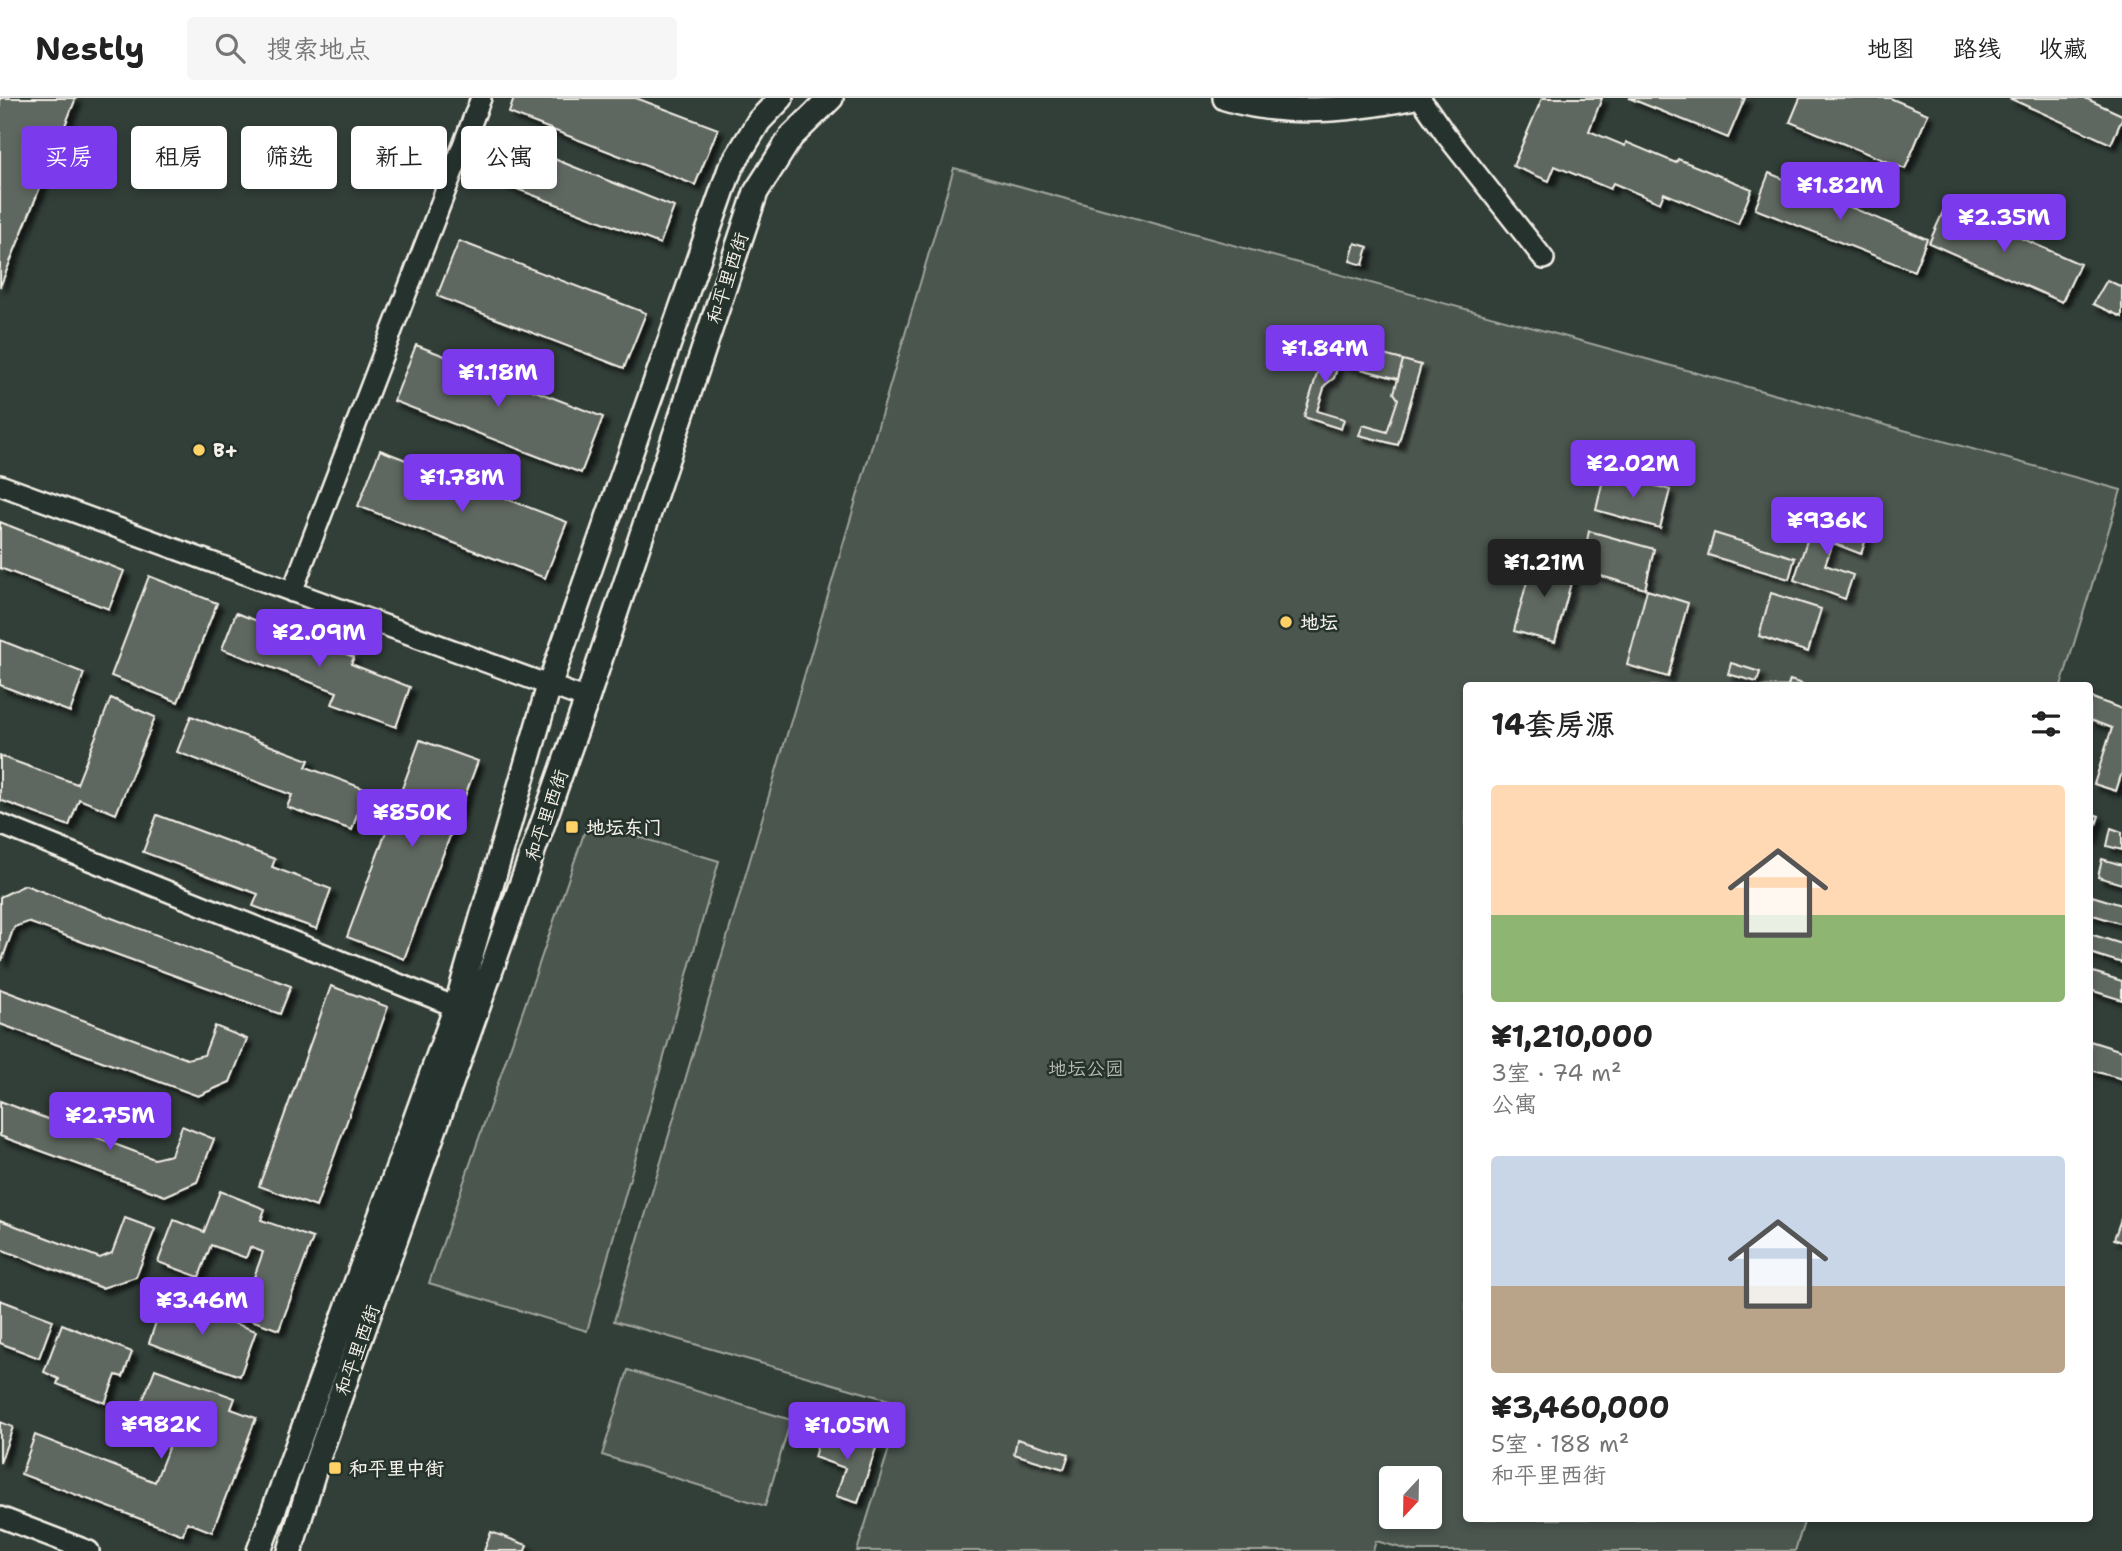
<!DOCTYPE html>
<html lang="zh">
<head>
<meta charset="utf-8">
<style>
  body { margin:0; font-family:"Shantell Sans","LXGW WenKai TC",sans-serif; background:#f6f6f6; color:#222; height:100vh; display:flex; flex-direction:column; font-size:26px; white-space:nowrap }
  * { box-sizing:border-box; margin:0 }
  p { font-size:23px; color:#767676 }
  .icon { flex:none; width:38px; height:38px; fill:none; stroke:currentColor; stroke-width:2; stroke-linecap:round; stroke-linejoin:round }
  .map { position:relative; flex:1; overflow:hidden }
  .panel { position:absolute; left:1463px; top:584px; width:630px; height:840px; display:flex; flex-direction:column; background:#fff; border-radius:7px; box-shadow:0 4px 10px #0003 }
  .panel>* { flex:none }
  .hud { position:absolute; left:21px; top:28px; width:665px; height:63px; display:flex; gap:14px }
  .needle { width:46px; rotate:202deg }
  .fabs { position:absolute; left:1379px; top:1368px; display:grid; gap:14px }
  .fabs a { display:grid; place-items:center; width:63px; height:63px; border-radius:7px; background:#fff; box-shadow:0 4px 10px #0003; font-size:35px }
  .price { position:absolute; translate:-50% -60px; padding:0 16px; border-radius:7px; background:#7c3aed; color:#fff; font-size:23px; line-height:46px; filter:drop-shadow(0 2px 4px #0008) }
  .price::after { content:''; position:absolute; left:50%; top:42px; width:21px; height:16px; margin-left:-10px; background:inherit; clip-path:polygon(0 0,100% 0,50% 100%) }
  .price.on { background:#222; color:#fff }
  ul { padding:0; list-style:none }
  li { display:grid; align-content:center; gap:14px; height:371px; padding:0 28px }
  li span { display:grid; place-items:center; height:217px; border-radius:7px; color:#555 }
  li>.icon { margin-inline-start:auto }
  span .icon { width:126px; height:126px; fill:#fffc; stroke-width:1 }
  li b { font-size:30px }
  h2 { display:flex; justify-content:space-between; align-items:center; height:84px; padding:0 28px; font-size:30px }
  .pill { padding:0 24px; border-radius:7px; background:#fff; box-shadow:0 4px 10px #0003; font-size:24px; line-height:63px }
  .pill.on { background:#7c3aed; color:#fff }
  header { display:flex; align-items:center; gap:42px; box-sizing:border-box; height:98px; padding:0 35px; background:#fff; border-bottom:2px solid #e0e0e0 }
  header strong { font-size:33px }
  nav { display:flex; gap:38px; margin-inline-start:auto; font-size:24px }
  .search { width:490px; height:63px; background:#f6f6f6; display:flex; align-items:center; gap:18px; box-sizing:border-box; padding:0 24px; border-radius:7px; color:#767676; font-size:26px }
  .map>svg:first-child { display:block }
  .green { fill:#4c564f; stroke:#a0a49c; stroke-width:2; fill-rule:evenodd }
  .building { fill:#5f6861; stroke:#f4f1e8; stroke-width:2; filter:url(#shadow) }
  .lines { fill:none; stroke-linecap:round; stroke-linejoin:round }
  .minor-casing { stroke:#f4f1e8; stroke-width:24 }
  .major-casing { stroke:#f4f1e8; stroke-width:28 }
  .minor { stroke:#26332d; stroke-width:19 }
  .major { stroke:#26332d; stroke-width:23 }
  .poi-dot { fill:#ffd166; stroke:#26332d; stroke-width:2.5 }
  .labels { text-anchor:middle; stroke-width:5; stroke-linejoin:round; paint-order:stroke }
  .street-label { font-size:19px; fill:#f4f1e8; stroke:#26332d }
  .poi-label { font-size:19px; font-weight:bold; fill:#f4f1e8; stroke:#26332d; text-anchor:start }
  .park-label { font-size:19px; fill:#b9bbb2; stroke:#26332d }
</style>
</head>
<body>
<header>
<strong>Nestly</strong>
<div class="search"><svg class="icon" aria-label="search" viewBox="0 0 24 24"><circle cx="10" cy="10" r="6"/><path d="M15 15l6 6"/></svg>搜索地点</div>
<nav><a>地图</a><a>路线</a><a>收藏</a></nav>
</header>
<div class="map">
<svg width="2122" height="1453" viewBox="0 0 2122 1453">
  <defs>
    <filter id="shadow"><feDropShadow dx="5.5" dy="5.5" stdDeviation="2" flood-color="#0009"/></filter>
  </defs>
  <rect width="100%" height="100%" fill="#323e38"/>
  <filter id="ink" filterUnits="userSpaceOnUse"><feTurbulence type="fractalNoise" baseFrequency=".0143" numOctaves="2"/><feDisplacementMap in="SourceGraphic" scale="14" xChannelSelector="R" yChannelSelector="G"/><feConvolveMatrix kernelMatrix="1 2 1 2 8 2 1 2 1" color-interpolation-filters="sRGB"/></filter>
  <g filter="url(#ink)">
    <path class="green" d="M954 70 2121 392 2061 588H1466V1421H1805L1795 1453H1412L1376 1443 1373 1453H857L903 1306 614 1223ZM1391 1381H1430V1419H1391Z
      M588 724 719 763 587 1233 429 1185Z
      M628 1272 791 1322 765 1408 602 1357Z"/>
    <path class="building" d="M0 0H76L0 189Z
      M514 0H636L718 31 695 87 509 15Z
      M1542 0H1602L1589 33 1625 48 1626 44 1676 65 1678 61 1752 91 1738 126 1664 95 1660 105 1613 85 1610 91 1555 68 1549 83 1513 68Z
      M1629 0H1745L1728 40Z
      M1800 0H1890L1928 16 1905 71 1790 24Z
      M2009 0H2085L2122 17V21L2111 46Z
      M502 40 674 109 660 146 486 79Z
      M1769 75 1927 141 1914 173 1755 111Z
      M1946 107 2080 166 2062 204 1929 145Z
      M459 143 646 215 624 270 437 198Z
      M1355 145 1368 149 1363 167 1350 163Z
      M2107 182 2122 189V219L2093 206Z
      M1327 242 1344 247 1334 280 1325 287 1317 313 1344 321 1341 331 1304 319Z
      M416 247 603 319 581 375 394 303Z
      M1344 247 1403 262 1398 281 1339 265Z
      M1403 262 1421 267 1398 347 1359 337 1363 327 1387 334 1398 301 1394 295Z
      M380 352 567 424 545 480 358 408Z
      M1605 373 1670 392 1660 430 1596 412Z
      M1815 418 1867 438 1861 456 1833 445 1825 467 1853 477 1845 501 1794 482Z
      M0 424 124 473 109 511 0 470Z
      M1589 433 1654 451 1645 491 1581 472Z
      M1714 435 1795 460 1789 481 1708 457Z
      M1534 457 1575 470 1555 544 1514 533Z
      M149 478 217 505 178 604 111 578Z
      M1647 492 1688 505 1668 579 1627 567Z
      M1771 495 1821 511 1808 554 1759 538Z
      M236 515 354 559 351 566 410 589 396 629 332 606 337 594 222 551Z
      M0 542 84 575 70 614 0 587Z
      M1731 565 1760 574 1757 584 1728 576Z
      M1790 582 1808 588H1788Z
      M2090 599 2122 611V674L2116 693 2094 686 2112 630 2090 622Z
      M111 600 155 619 116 716 79 701 69 728 0 702V658L77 686Z
      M191 618 309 662 306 669 365 691 352 732 287 709 292 697 177 654Z
      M420 642 478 663 404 861 347 839Z
      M2090 715 2099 718 2091 742H2090Z
      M157 717 275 761 272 769 331 791 317 831 253 808 258 796 143 754Z
      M2111 730 2122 734V752L2107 748Z
      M2102 761 2122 767V786L2098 779Z
      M25 787 291 888 280 916 28 824 14 829 2 862 0 861V799Z
      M2092 798 2122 807V826L2090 816Z
      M2090 836 2122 846V865L2090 855Z
      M2090 873 2122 883V902L2090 892Z
      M331 888 388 909 316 1109 259 1088Z
      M0 891 187 961 204 957 215 928 247 941 230 984 198 998 0 926Z
      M2090 943 2122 953V981L2090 972Z
      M0 1003 154 1061 171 1057 182 1028 214 1041 197 1084 165 1098 0 1038Z
      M220 1093 265 1111 261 1122 313 1140 279 1232 240 1218 263 1154 250 1149 246 1160 211 1147 199 1179 158 1164 174 1122 204 1134Z
      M2122 1118V1144L2114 1141Z
      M125 1120 155 1131 136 1179 102 1190 0 1151V1122L100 1160 112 1155Z
      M164 1200 256 1233 240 1278 149 1245Z
      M0 1202 53 1222 39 1260 0 1245Z
      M62 1226 132 1254 123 1279 116 1277 105 1305 57 1286 59 1281 44 1274Z
      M155 1271 235 1300 231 1311 256 1320 212 1434 187 1424 183 1437 21 1376 35 1337 155 1384 179 1322 141 1307Z
      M0 1324 13 1329 0 1365Z
      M822 1331 876 1350 858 1405 836 1398 845 1370 814 1359Z
      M1017 1341 1069 1356 1064 1371 1014 1356Z
      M491 1434 527 1447 525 1453H484Z"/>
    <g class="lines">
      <defs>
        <path id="minor" d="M1420 0 1446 37 1544 161
          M0 387 587 601
          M292 494 481 0
          M0 726 456 909
          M0 1419 89 1453"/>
        <path id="major" d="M1225 0C1284 19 1350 12 1410 0
          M259 1453 456 909 549 588 730 71 759 23 781 0
          M290 1453 317 1363 587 601 756 94 791 39 831 0"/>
      </defs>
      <use href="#minor" class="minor-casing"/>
      <use href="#major" class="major-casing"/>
      <use href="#minor" class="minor"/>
      <use href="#major" class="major"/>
    </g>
  </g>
  <g class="poi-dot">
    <circle cx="199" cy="352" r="7"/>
    <circle cx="1286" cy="524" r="7"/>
    <rect x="565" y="722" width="14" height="14" rx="3.5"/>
    <rect x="328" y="1363" width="14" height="14" rx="3.5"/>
  </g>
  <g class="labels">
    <g class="street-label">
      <text transform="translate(727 180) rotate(-72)" y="7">和平里西街</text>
      <text transform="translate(546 717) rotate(-71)" y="7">和平里西街</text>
      <text transform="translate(357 1252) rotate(-70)" y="7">和平里西街</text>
    </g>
    <g class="poi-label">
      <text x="213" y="359">B+</text>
      <text x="1300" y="531">地坛</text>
      <text x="586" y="736">地坛东门</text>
      <text x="349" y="1377">和平里中街</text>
    </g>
    <g class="park-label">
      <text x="1086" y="977">地坛公园</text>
    </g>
  </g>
</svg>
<div class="fabs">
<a><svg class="needle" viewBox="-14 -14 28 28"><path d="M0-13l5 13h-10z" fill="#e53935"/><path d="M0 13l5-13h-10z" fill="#767676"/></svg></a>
</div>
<b class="price" style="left:1840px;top:124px">¥1.82M</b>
<b class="price" style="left:2004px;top:156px">¥2.35M</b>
<b class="price" style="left:1325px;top:287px">¥1.84M</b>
<b class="price" style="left:498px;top:311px">¥1.18M</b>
<b class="price" style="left:1633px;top:402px">¥2.02M</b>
<b class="price" style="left:462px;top:416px">¥1.78M</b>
<b class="price" style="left:1827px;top:459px">¥936K</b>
<b class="price on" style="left:1544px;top:501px">¥1.21M</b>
<b class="price" style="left:319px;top:571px">¥2.09M</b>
<b class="price" style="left:412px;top:751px">¥850K</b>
<b class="price" style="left:110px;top:1054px">¥2.75M</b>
<b class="price" style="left:202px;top:1239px">¥3.46M</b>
<b class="price" style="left:161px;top:1363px">¥982K</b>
<b class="price" style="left:847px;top:1364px">¥1.05M</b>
<div class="hud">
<a class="pill on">买房</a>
<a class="pill">租房</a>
<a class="pill">筛选</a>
<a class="pill">新上</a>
<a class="pill">公寓</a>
</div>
<section class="panel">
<h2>14套房源<svg class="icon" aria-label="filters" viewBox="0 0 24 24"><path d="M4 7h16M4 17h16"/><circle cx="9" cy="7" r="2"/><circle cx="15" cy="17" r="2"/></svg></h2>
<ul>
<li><span style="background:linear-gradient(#ffd9b3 60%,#8fb573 0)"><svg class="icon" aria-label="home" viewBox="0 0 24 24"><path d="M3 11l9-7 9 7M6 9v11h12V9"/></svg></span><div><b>¥1,210,000</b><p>3室 · 74 m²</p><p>公寓</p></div></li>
<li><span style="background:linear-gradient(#c9d6e8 60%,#b9a48a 0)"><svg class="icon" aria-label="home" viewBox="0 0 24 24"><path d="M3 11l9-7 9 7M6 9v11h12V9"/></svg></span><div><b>¥3,460,000</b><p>5室 · 188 m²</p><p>和平里西街</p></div></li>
</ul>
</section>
</div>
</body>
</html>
